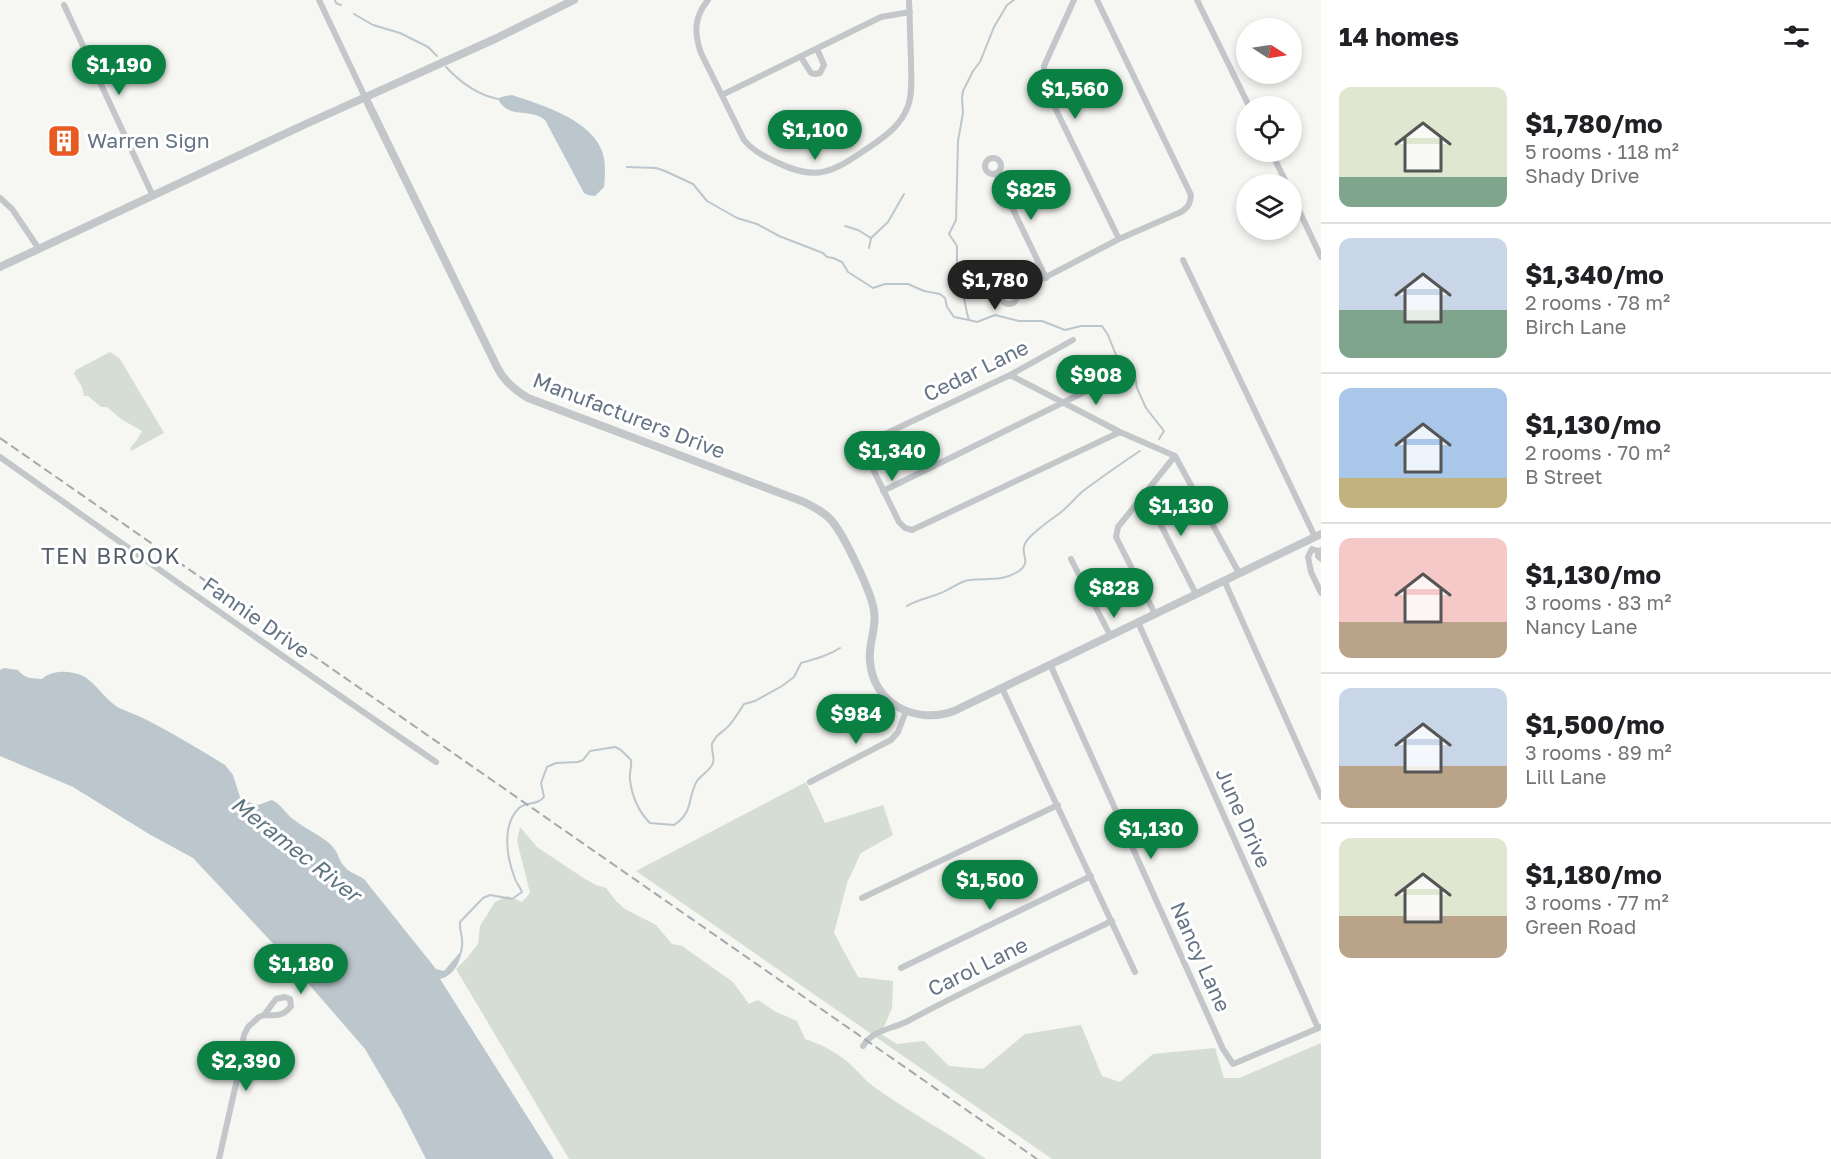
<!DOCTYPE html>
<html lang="en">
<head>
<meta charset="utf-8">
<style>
  body { margin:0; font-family:"Golos Text",sans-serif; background:#f2f2f2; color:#202124; height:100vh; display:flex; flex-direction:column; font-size:22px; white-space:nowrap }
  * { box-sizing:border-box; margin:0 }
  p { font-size:20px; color:#757577 }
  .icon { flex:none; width:33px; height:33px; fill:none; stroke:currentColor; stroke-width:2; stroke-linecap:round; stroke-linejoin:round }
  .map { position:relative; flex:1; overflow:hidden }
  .sheet { display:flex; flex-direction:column; background:#fff; width:510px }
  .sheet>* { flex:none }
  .needle { width:39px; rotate:102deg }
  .controls { position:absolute; left:1236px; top:18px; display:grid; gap:12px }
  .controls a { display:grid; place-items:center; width:66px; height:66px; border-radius:50%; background:#fff; box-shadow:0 3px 9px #0003; font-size:30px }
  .price { position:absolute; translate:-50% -51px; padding:0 14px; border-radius:21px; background:#0b8043; color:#fff; font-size:20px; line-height:39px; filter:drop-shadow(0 2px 3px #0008) }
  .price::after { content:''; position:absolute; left:50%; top:36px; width:18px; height:14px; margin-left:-9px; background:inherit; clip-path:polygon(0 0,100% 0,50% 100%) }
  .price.selected { background:#222; color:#fff }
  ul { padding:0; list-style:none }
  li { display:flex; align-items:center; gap:18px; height:150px; padding:0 18px }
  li+li { border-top:2px solid #e0e0e0 }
  li span { display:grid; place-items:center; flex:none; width:168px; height:120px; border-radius:12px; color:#555 }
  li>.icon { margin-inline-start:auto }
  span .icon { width:72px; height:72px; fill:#fffc; stroke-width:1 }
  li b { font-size:26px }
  h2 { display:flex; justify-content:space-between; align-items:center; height:72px; padding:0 18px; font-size:26px }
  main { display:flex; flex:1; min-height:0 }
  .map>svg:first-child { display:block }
  .green { fill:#d6ddd3 }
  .water { fill:#bcc7cd }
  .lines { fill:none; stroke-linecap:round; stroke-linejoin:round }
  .stream { stroke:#bcc7cd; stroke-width:2 }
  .minor { stroke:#c3c7ca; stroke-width:6 }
  .tertiary { stroke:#c3c7ca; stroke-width:8 }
  .rail { stroke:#a3a9af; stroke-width:2; stroke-dasharray:9 4.5; stroke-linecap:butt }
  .labels { text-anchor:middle; stroke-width:6; stroke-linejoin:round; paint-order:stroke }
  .poi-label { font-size:21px; fill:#647484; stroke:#fff; text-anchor:start }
  .street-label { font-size:21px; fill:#647484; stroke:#fff }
  .neighbourhood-label { font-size:22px; letter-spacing:1.5px; fill:#525e69; stroke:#fff }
  .water-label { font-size:22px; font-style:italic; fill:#5f7681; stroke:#fff }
</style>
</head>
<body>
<main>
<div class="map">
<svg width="1321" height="1159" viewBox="0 0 1321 1159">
  <rect width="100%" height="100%" fill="#f6f6f2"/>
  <path class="green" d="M110 352 120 359 164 433 131 451 130 448 137 440 142 431 121 419 107 407H101L88 396H84L82 387 74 374 76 370Z
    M806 782 825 823 883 805 893 835 861 853 847 883 834 933 858 977 893 981 892 1008 881 1034 897 1044 924 1041 949 1066 983 1069 1025 1034 1081 1025 1102 1076 1120 1082 1153 1054 1215 1048 1224 1078H1239L1321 1043V1159H1052L636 871Z
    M520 827 537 847 585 879 596 885 606 888 616 901 625 909 656 925 672 944 682 946 733 982 749 1004 758 1000 776 1012 797 1021 805 1039C824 1045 842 1055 856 1070 861 1074 864 1079 869 1083 906 1111 948 1132 986 1159H569L456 969 467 958 478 944 480 926 495 902 508 896 522 902 530 893 517 841Z"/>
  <path class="water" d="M512 95C542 105 593 120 603 154 606 165 605 176 604 187L595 196 588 195 584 193 545 120C529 107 509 120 498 99L501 97Z
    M4 668 18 670C25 679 31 678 42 679 51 670 69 670 81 675 96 682 105 700 119 708 128 712 137 715 145 719 172 733 199 749 225 765L233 775 240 797 245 801 258 805 272 800C281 804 285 813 293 819 304 828 318 834 329 843 340 853 337 858 344 866 348 872 358 875 364 879L436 969 444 971 462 950C460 963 453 976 440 979L554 1159H426L401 1110 365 1049 280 951 193 858 149 834 73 787 0 756V670Z"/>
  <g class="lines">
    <path class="stream" d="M335 0 336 3 341 5
      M1014 0 1007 5 994 27 980 62 973 71 963 91 962 98 963 113 958 141 956 220 949 234 957 246V263L967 313 969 320 977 322 995 315 1019 321H1042L1065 330 1081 326H1102L1108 335 1116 355 1135 376 1137 388 1146 408 1164 431 1159 439
      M354 14 373 25 400 33 428 47 437 56
      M446 67C460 82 478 95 498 99
      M627 167 656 168 665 171 693 184 707 201 737 218 757 224 779 236 823 253 827 257 833 258 842 262 848 272 873 288 885 284H908L924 291 940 294 945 298 947 307 954 317 969 320
      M845 226 858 230 871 238
      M869 248 871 238 888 222 904 194
      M907 606C920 598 936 597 949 589 957 585 961 581 970 580 987 578 1002 582 1019 571 1034 560 1016 553 1028 539 1037 529 1049 521 1060 513 1068 507 1075 498 1083 491 1102 477 1120 464 1140 451
      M461 952C465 938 459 933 460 922L483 898 490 895 512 899 522 892C520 887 517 884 515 879 507 858 501 826 519 808 526 801 537 806 544 797L541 783 547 767 556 763 578 762 583 760 590 751 615 747 621 750 631 760C632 767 629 773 630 780 632 796 639 812 650 823L674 825C694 812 687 798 697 781 702 774 710 771 713 763 715 757 711 751 712 744 712 742 716 738 717 736 721 732 727 729 731 723 736 717 740 710 744 704L755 701 782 686 794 677 801 663C815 659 828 656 840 648"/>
    <path class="minor" d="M319 0 365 97
      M708 0C694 17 694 33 701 53L744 140C752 150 762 155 774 161 818 183 833 172 871 146 887 135 901 125 908 106 913 92 911 75 911 60 910 40 910 20 909 0
      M1074 0 1044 66 1043 80 1045 87 1119 239
      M1197 0 1249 106
      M64 5 153 196
      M801 57 811 73 815 74 820 73 824 65 817 49
      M722 95 881 17 910 12
      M1271 152 1287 184
      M985 166a8 8 0 1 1 16 0a8 8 0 1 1-16 0Z
      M996 174 1046 278
      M1292 194V196
      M0 198 12 209 39 249
      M1295 202 1321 257
      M1183 260 1315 537
      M1001 296a8 8 0 1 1 16 0a8 8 0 1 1-16 0Z
      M1017 292 1119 239 1181 212C1189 207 1190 203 1191 195L1097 0
      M1073 340 1010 375 866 443 862 447 899 522 905 528 912 530 1120 432
      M1010 375 1120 432 1175 456
      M1175 456 1239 573
      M0 457C145 560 290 662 436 762
      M883 491 1109 380
      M1144 492 1196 594
      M1321 550 1318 551 1312 549 1308 557 1311 572 1321 593
      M1318 551V556L1321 559
      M1071 559 1110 635
      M1224 580 1321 797
      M1155 614 1116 537 1118 527 1175 456
      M1138 622 1318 1028
      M1050 664 1223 1049 1233 1064 1321 1027
      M1002 688 1135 972
      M810 782 891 740 898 732 906 711
      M862 898 1058 805
      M901 968 1091 876
      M863 1046C873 1030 891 1029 906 1022 973 986 1043 954 1112 921
      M219 1159 238 1075 244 1035 248 1027 259 1017 264 1015 276 999 285 997 290 999 291 1006C284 1016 276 1016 264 1015"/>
    <path class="tertiary" d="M365 97 497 367C504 381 514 390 528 398L804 502C814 507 824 512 831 520 843 533 872 593 874 611 877 628 868 644 870 661 873 704 916 725 954 711L1321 534
      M0 267 308 123 497 38 574 0"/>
    <path class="rail" d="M0 438 1037 1159"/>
  </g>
  <defs>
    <symbol id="building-square" viewBox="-11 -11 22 22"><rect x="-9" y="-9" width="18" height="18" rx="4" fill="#e75a21" stroke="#fff"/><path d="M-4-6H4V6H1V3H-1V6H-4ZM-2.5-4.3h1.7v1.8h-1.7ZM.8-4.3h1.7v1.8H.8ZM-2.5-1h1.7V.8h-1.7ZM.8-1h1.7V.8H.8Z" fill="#fff"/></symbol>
  </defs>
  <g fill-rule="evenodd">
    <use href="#building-square" x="45" y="122" width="38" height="38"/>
  </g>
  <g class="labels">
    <g class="poi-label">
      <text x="87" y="148">Warren Sign</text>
    </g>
    <g class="street-label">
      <text transform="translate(976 371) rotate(-26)" y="7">Cedar Lane</text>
      <text transform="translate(629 416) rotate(21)" y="7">Manufacturers Drive</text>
      <text transform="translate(256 618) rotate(35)" y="7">Fannie Drive</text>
      <text transform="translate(1243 818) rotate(66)" y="7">June Drive</text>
      <text transform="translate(1200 957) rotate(66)" y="7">Nancy Lane</text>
      <text transform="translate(978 967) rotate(-26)" y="7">Carol Lane</text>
    </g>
    <g class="neighbourhood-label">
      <text x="111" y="564">TEN BROOK</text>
    </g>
    <g class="water-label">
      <text transform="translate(296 849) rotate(38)" y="8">Meramec River</text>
    </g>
  </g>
</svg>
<div class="controls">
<a><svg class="needle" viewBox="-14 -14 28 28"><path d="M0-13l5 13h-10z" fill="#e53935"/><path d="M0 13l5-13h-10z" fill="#757577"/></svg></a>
<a><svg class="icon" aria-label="locate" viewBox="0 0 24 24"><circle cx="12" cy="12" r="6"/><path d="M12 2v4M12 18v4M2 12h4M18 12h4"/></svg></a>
<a><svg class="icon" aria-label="layers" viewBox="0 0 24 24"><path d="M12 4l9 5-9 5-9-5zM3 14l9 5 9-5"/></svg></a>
</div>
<b class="price" style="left:119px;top:96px">$1,190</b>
<b class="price" style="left:1075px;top:120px">$1,560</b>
<b class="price" style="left:815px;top:161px">$1,100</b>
<b class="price" style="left:1031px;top:221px">$825</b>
<b class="price selected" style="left:995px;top:311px">$1,780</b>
<b class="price" style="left:1096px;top:406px">$908</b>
<b class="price" style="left:892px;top:482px">$1,340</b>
<b class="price" style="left:1181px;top:537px">$1,130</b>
<b class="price" style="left:1114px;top:619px">$828</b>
<b class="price" style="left:856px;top:745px">$984</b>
<b class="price" style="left:1151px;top:860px">$1,130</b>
<b class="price" style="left:990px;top:911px">$1,500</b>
<b class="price" style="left:301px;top:995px">$1,180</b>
<b class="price" style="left:246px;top:1092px">$2,390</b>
</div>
<section class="sheet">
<h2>14 homes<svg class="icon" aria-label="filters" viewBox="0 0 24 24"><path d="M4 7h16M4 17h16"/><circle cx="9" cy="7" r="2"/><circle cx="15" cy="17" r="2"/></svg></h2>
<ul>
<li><span style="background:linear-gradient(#dfe7d0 75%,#7fa58c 0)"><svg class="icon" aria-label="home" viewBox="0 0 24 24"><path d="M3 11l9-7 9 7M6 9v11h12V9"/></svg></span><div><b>$1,780/mo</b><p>5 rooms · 118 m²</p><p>Shady Drive</p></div></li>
<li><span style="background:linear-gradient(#c9d6e8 60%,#7fa58c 0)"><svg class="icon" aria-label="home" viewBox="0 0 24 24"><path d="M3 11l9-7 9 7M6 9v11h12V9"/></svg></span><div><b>$1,340/mo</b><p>2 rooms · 78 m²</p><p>Birch Lane</p></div></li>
<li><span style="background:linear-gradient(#a9c7e8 75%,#c2b280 0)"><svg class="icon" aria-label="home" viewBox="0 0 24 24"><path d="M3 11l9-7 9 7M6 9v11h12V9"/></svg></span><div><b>$1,130/mo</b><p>2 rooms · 70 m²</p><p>B Street</p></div></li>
<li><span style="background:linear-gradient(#f6c9c9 70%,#b9a48a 0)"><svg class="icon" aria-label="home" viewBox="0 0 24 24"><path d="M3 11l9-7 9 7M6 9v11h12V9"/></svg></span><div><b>$1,130/mo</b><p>3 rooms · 83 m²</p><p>Nancy Lane</p></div></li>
<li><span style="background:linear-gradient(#c9d6e8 65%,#b9a48a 0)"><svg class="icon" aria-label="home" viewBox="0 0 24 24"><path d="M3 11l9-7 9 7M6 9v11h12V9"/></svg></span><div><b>$1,500/mo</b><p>3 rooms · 89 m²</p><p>Lill Lane</p></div></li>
<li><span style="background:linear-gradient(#dfe7d0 65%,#b9a48a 0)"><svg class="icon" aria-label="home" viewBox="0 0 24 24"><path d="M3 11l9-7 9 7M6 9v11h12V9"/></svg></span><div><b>$1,180/mo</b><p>3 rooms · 77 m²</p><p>Green Road</p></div></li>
</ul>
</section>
</main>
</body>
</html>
